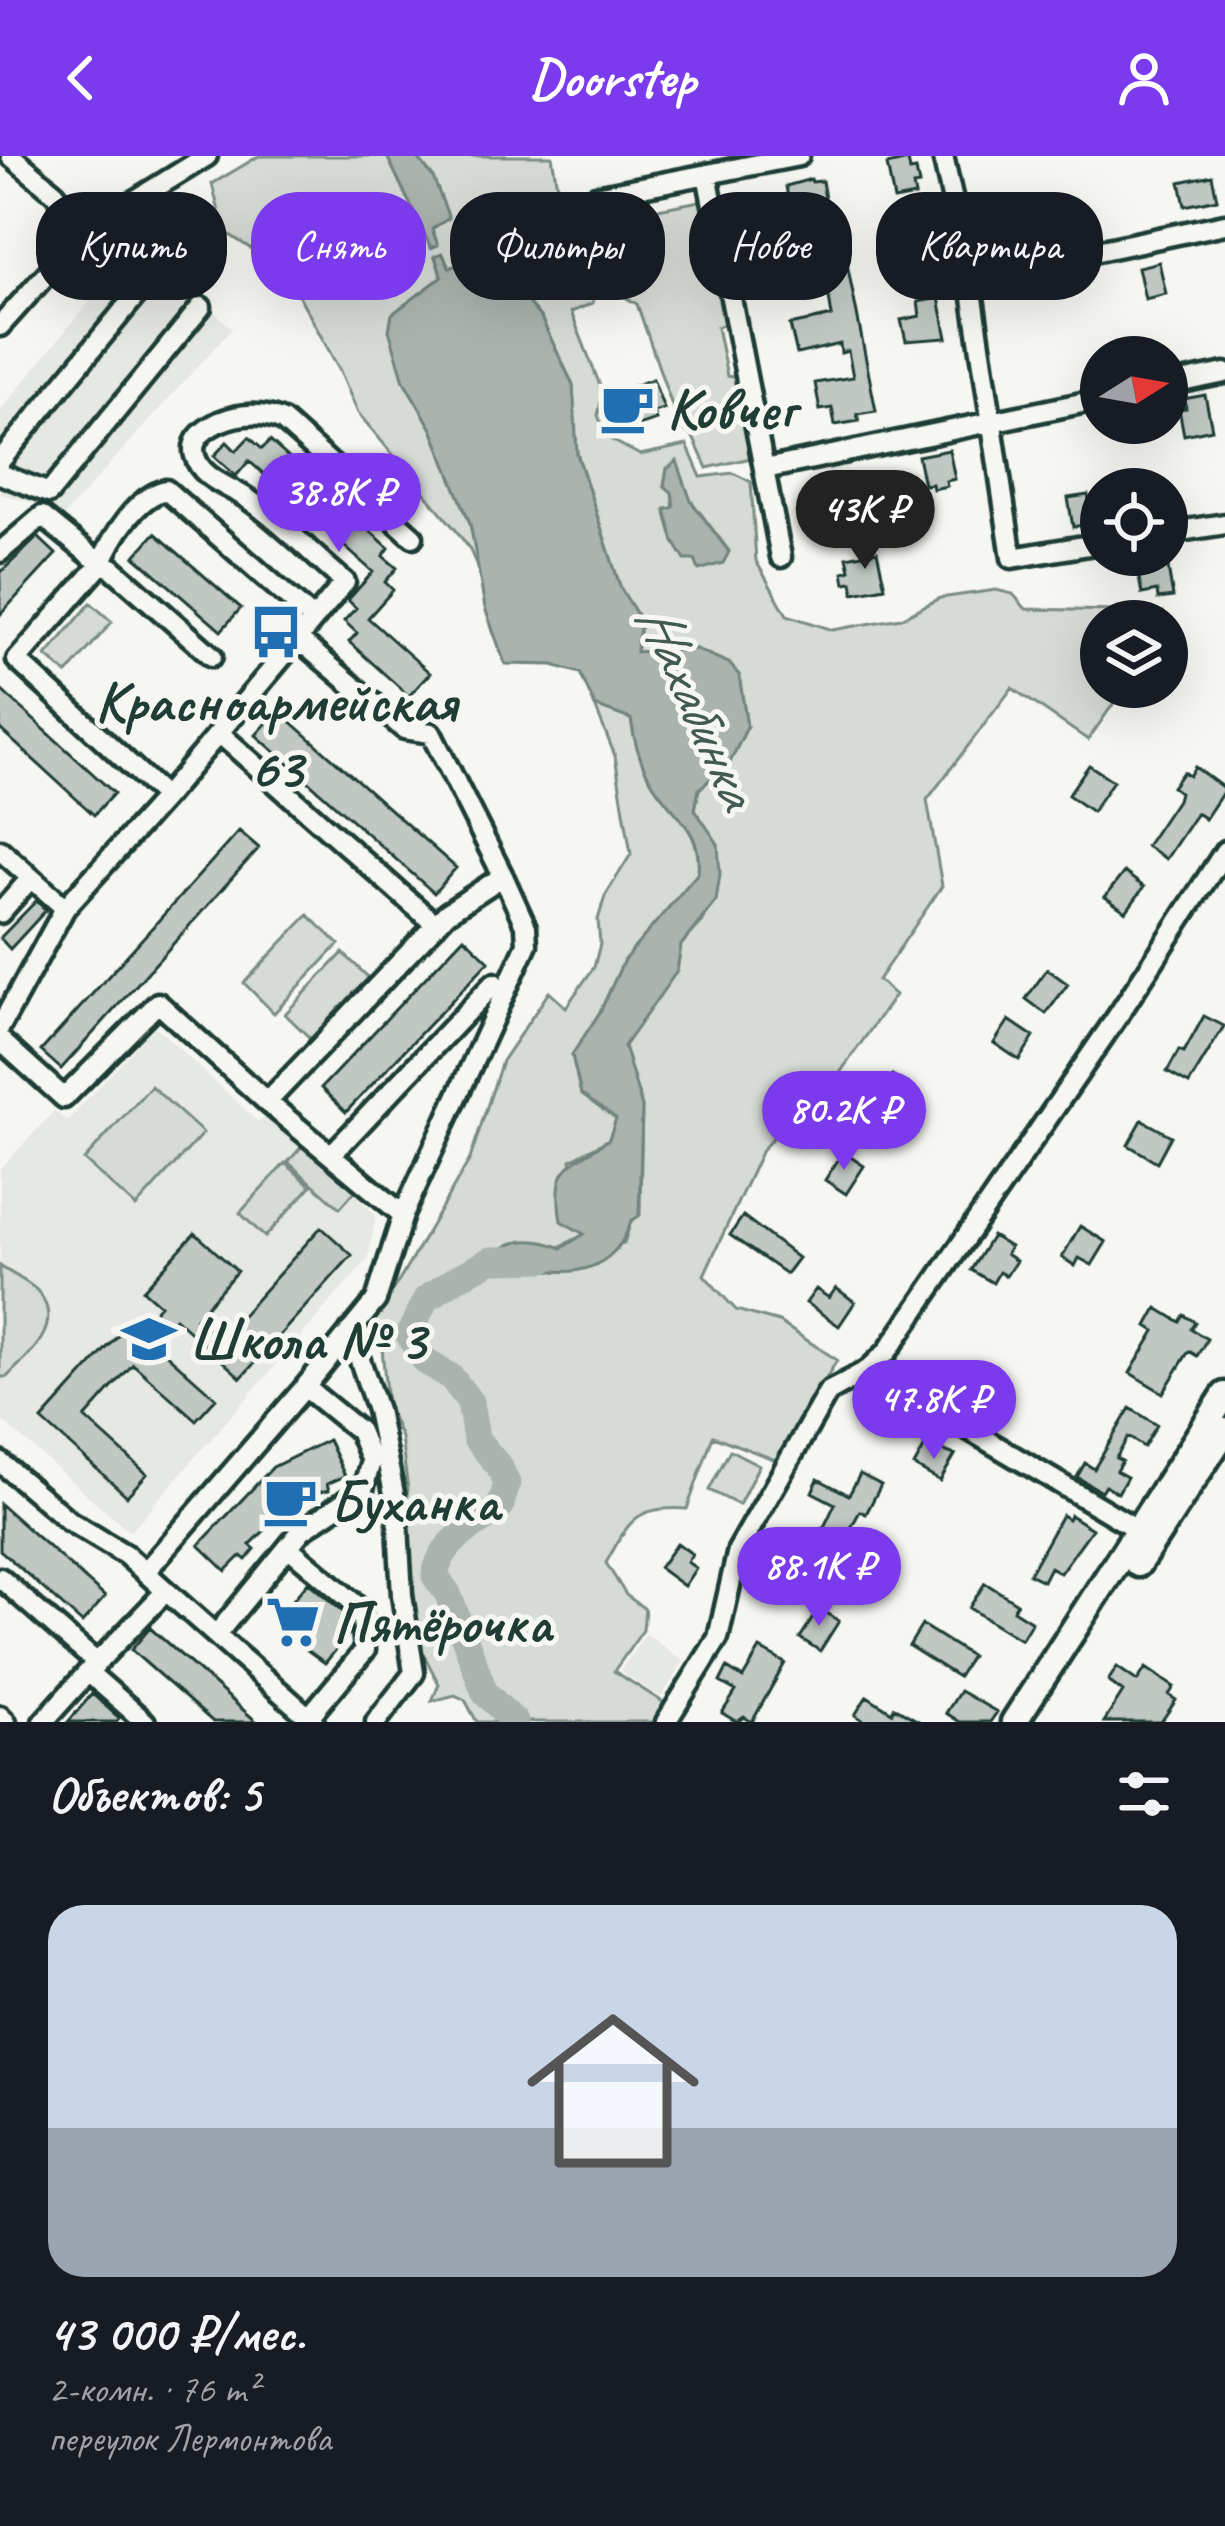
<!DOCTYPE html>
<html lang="ru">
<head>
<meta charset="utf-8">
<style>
  body { margin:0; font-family:Caveat,sans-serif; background:#242831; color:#f1f3f6; height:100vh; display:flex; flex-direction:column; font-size:45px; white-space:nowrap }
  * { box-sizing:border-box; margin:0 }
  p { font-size:39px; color:#9ea1a6 }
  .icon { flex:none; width:66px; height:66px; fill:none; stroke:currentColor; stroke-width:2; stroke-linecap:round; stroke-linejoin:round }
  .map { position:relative; height:1566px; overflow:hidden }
  .sheet { display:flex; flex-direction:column; background:#171b24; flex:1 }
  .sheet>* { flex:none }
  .hud { position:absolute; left:36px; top:36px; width:1155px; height:108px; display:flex; gap:24px }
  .needle { width:78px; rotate:79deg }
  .controls { position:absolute; left:1080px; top:180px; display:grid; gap:24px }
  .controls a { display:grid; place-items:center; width:108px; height:108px; border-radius:50%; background:#171b24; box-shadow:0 12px 48px #0002; font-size:60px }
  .price { position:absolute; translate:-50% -102px; padding:0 27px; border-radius:42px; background:#7c3aed; color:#fff; font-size:39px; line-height:78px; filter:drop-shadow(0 3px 6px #0008) }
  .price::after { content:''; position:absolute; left:50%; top:72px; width:36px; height:27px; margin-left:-18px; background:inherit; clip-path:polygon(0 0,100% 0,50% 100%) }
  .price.current { background:#222; color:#fff }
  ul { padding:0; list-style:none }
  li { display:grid; align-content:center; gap:24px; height:636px; padding:0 48px }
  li+li { border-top:3px solid #363941 }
  li span { display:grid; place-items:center; height:372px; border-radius:36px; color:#555 }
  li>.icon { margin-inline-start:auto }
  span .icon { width:216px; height:216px; fill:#fffc; stroke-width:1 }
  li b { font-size:51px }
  h2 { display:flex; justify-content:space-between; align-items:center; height:144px; padding:0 48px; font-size:51px }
  .tag { padding:0 42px; border-radius:48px; background:#171b24; box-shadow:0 12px 48px #0002; font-size:42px; line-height:108px }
  .tag.current { background:#7c3aed; color:#fff }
  header { display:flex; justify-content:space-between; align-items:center; height:156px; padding:0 48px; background:#7c3aed; color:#fff; font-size:54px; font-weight:700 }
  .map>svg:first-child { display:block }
  .built { fill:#e6e8e4 }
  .green { fill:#d6dbd6; stroke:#7a8c85; stroke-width:3; fill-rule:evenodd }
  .water { fill:#aab3ae; stroke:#72847d; stroke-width:3 }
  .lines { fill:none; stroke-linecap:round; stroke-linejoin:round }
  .river { stroke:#aab3ae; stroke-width:27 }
  .building { fill:#c1c8c3; stroke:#1f3d34; stroke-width:3 }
  .minor-casing { stroke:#1f3d34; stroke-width:27 }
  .major-casing { stroke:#1f3d34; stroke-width:33 }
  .minor { stroke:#f6f6f2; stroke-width:18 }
  .major { stroke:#f6f6f2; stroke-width:24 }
  .labels { text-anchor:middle; stroke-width:10; stroke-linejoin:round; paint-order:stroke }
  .poi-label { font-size:57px; font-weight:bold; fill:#1f3d34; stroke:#f6f6f2; text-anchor:start }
  .water-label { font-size:60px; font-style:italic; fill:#425a52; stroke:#f6f6f2 }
</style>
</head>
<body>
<header><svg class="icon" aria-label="back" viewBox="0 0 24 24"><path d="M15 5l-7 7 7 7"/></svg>Doorstep<svg class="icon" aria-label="person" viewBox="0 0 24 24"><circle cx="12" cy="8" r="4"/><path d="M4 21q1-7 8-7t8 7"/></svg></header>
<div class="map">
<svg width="1225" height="1566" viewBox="0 0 1225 1566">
  <rect width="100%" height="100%" fill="#f6f6f2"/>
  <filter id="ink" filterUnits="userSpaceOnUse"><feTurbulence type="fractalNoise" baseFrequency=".00833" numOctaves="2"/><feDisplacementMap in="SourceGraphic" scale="24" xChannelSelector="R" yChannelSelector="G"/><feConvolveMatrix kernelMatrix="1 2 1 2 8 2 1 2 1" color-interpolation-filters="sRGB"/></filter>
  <g filter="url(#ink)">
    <path class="built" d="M138 86 232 172 58 366 40 349 0 338V255Z
      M155 870 258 966 275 958 361 1036 360 1044 376 1059 368 1103 130 1376 0 1263V1013L54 955 67 965Z
      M646 1478 684 1505 661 1541 620 1515Z"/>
    <path class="green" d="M259 0H387L432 92 433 21 416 0H552L562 60 594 135 593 147 571 156 603 237 598 259 606 281 640 299 687 289 701 321 733 317 751 326 756 405 787 459 833 474 901 462 940 442 996 434 1013 438 1026 453 1163 456 1159 465H1101V531H1125L1088 584 1012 532 927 644 942 730 878 824 895 839 801 972 778 976 762 994 704 1119 736 1154 779 1166 837 1204 778 1305 713 1280 687 1353C634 1349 629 1366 606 1407L626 1439 645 1453 643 1474 614 1515 666 1548 655 1566H477L465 1544 455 1539 432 1545 439 1528 410 1472 399 1371 408 1334 401 1282 387 1249 381 1180 368 1166 399 1125 470 1003 502 905 549 836 566 851 594 811 600 788 598 764 605 740 631 698 615 600 595 550 631 563C634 585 640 607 652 626 672 660 702 671 698 717L624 804 600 856 572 899 581 938 616 963 609 983 571 1004 585 1078 523 1109 624 1087 631 1065 640 1059 642 951 623 890 677 815 681 789 703 765 718 688 695 654 699 633 730 606 747 571 739 519 696 493 636 496 641 465 621 433 577 297 573 229 541 162 529 148 521 125 449 112 443 98 435 101 442 121 393 158 404 225 432 273 470 367 479 415 469 392 455 373 358 257 339 213 286 116 224 75 212 28ZM667 313 729 395 723 407 700 413 666 353 674 352 672 335 664 329Z
      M705 44 729 167 717 171 727 220 742 223 755 301 707 312 693 281 679 270 637 148C604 132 595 102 590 66Z
      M91 447 112 466 67 518 46 500Z
      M308 759 339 788 274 857 244 827Z
      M343 797 369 822 311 883 285 858Z
      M151 930 203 977 136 1051 84 1004Z
      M303 989 355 1035 340 1052 288 1006Z
      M285 1007 311 1030 265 1081 240 1057Z
      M0 1110C11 1118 32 1127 40 1138 64 1172 28 1199 7 1221H0Z
      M730 1294 759 1309 739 1349 709 1334Z"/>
    <path class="water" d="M387 0H416L433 21 449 62 432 73 438 89 431 92Z
      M442 97 450 112 471 101 500 111 521 125 529 148 541 162 573 229 577 298 621 433 641 465 636 496 696 493 729 507 739 519 747 571 730 606 699 633 695 654 718 688 720 718 716 745 681 789 677 815 624 890 642 951 639 1060 631 1065C612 1127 547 1126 500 1094 519 1080 542 1084 562 1092L584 1078 561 1065C552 1007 568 1012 609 983L616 963 581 938 572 899 600 856 624 804 698 717C703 671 672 660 652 626 640 607 634 585 631 563L595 550 580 517 553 509 505 508 485 452 470 367 432 273 404 225 389 174 392 158 442 121 435 100Z
      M677 305 691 345 729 396 723 407 699 414 695 404H685L674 386 665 354 674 351 672 336 664 330 667 313Z"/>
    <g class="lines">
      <path class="river" d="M515 1566 485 1537 448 1438 435 1420C441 1384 473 1372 500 1352L507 1327 499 1310 476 1283 470 1246 451 1221 425 1205 409 1179 426 1143 457 1122 491 1104 546 1103"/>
    </g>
    <path class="building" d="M908 4 910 15 916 14 919 29 913 30 915 40 894 44 887 9Z
      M1212 19 1217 43 1185 50 1180 26Z
      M811 23 812 26 822 25 828 61 817 63 818 68 801 71 800 65 792 66 786 30Z
      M1032 57 1038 86 995 96 992 79 1011 75 1008 62Z
      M923 70 928 96 900 102 898 93 893 94 889 77Z
      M843 87 876 255 857 258 859 265 835 269 832 252 820 254 815 227 853 221 848 195 841 197 840 188 797 198 790 169 832 160 826 123 783 130 778 98Z
      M1159 106 1166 138 1145 143 1138 111Z
      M939 142 947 182 906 185 901 164 920 160 918 146Z
      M653 223 664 253 653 256 656 264 624 275 611 238Z
      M1205 239 1212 273 1184 279 1179 253 1186 252 1184 243Z
      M249 281 262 293 270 285 389 392 383 400 397 412 385 426 393 434 368 462 430 517 409 540 349 486 357 477 344 465 356 452 348 444 373 416 249 305 236 320 214 300 227 286 236 295Z
      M949 294 955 323 946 325 947 330 933 333 932 328 924 329 918 300Z
      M867 336 873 361 860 364 861 369 841 373 840 368 835 369 829 344Z
      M1088 339 1090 350 1101 348V365L1073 371 1068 342Z
      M155 377 241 452 221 475 135 400Z
      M38 381 56 398 0 459V417Z
      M877 395 885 431 854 437 852 426 845 427 843 416 850 414 847 401Z
      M1166 400 1173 441 1158 443 1157 435 1142 438 1136 406Z
      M0 533 114 637 94 659 0 573Z
      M278 554 456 712 434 737 256 579Z
      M1089 609 1113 625 1092 656 1068 639Z
      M1195 611 1225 633 1205 663 1197 657 1166 703 1146 690 1177 644 1179 636 1172 631 1183 616 1189 620Z
      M239 675 259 692 61 913 41 895Z
      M1124 716 1144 731 1126 756 1105 741Z
      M36 745 46 754 10 793 0 782Z
      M464 781 489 805 346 956 321 932Z
      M1047 813 1068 828 1046 858 1026 843Z
      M1204 860 1224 870 1189 928 1167 916 1179 894 1184 896Z
      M1009 864 1034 881 1019 904 994 887Z
      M892 919 917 937 900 960 889 952 886 957 872 947Z
      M1142 964 1171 980 1157 1006 1128 989Z
      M843 996 864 1010 846 1038 825 1024Z
      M743 1060 798 1102 786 1118 730 1079Z
      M1080 1070 1106 1086 1092 1109 1079 1102 1075 1110 1062 1101Z
      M321 1071 352 1099 241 1222 175 1162 153 1186 216 1242 196 1264 133 1208 85 1262 147 1318 127 1340 42 1264 130 1166 139 1173 160 1149 143 1134 195 1077 237 1115 196 1162 220 1184Z
      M992 1080 1010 1091 1006 1098 1016 1105 1006 1120 999 1116 993 1127 971 1114Z
      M836 1132 855 1146 839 1170 806 1147 816 1133 829 1142Z
      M1157 1152 1180 1166 1184 1159 1195 1166 1191 1173 1207 1183 1197 1200 1189 1195 1163 1237 1130 1217 1155 1175 1147 1170Z
      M1130 1252 1157 1269 1144 1291 1128 1281 1116 1302 1122 1305 1116 1315 1127 1321 1118 1337 1105 1329 1101 1335 1077 1321 1085 1307 1094 1313Z
      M328 1284 345 1320 327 1328 329 1334 298 1341 287 1352 291 1355 280 1367 276 1363 250 1389 255 1393 246 1404 241 1400 226 1415 199 1389 273 1311Z
      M926 1288 955 1299 940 1325 914 1310Z
      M860 1318 881 1329 866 1358 860 1355 847 1379 861 1386 828 1436 801 1419 819 1390 816 1388 835 1348 812 1336 818 1323 849 1339Z
      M0 1348 105 1441 82 1467 0 1394Z
      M1062 1359 1068 1363 1070 1359 1092 1373 1060 1417 1050 1411 1043 1425 1029 1418Z
      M677 1387 692 1398 687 1406 696 1412 684 1430 659 1412Z
      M308 1426 348 1460 350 1477 325 1507 289 1481 291 1478 275 1465Z
      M985 1427 1017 1447 1013 1454 1032 1466 1021 1484 969 1452Z
      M819 1452 839 1465 820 1495 800 1482Z
      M922 1469 971 1500 958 1521 909 1490Z
      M150 1472 257 1566H213L131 1494Z
      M760 1493 785 1507 752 1566 744 1561 737 1566 722 1557 736 1535 720 1526 727 1512 743 1522Z
      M1117 1511 1137 1525 1146 1512 1174 1531 1169 1539 1176 1544 1161 1566H1104L1123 1536 1108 1525Z
      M960 1535 997 1556 990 1566H960L946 1557Z
      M92 1538 119 1562 116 1566H68Z
      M867 1540 892 1556 894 1551 920 1566H866L855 1559Z"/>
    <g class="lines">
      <defs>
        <path id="minor" d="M11 0 55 37 87 79
          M943 0 970 122 1012 402 1101 387
          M707 18 781 401
          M596 40 799 0
          M970 122 1225 68
          M0 170 70 92 134 45 207 0
          M1167 229 1225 217
          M0 305 141 133
          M765 313 1101 243
          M0 318 49 337 201 151
          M1167 377 1225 368
          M0 396 42 360 101 408 17 504 165 641
          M212 500 112 412 101 408C111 382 137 340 166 334L313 463
          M219 577 436 769
          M0 694 65 752
          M0 757 31 722
          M0 871 65 752 165 641 345 426C312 399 280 364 245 341 228 330 201 322 195 300 190 283 205 273 219 266 240 257 263 256 283 265L413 381
          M0 884 64 942 158 847 267 946 403 1059
          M267 946 447 757 503 720 431 577 404 573 299 484
          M331 999 494 827
          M350 1175 377 1254 397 1352 402 1439 414 1517 376 1566
          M868 1214 1140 1375
          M0 1306 69 1365 126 1399 166 1435 88 1516
          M288 1391 361 1453 365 1494 309 1561
          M146 1415 305 1231
          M0 1422 97 1507
          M166 1435 314 1566
          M216 1479 302 1374 363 1333 371 1305 359 1275 305 1231 376 1144 403 1059 527 788 526 771 503 720
          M0 1560 6 1566
          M43 1566 88 1516 145 1566
          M666 1566 718 1482 738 1394 828 1236 868 1214 887 1196 1119 858 1225 695"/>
        <path id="major" d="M1138 1408 1225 1275
          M1014 1566 1225 1239"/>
      </defs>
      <use href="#minor" class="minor-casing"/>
      <use href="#major" class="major-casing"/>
      <use href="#minor" class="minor"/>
      <use href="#major" class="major"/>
    </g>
  </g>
  <defs>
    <symbol id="cafe-bare" viewBox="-9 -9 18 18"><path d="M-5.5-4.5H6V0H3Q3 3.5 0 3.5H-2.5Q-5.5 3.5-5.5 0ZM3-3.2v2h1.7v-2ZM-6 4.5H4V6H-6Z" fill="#1f6fb2" stroke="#f6f6f2" stroke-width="2.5" paint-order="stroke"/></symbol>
    <symbol id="bus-bare" viewBox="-9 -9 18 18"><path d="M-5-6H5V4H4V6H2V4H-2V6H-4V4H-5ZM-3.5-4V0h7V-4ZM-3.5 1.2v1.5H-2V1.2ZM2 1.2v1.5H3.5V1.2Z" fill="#1f6fb2" stroke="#f6f6f2" stroke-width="2.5" paint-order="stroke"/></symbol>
    <symbol id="school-bare" viewBox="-9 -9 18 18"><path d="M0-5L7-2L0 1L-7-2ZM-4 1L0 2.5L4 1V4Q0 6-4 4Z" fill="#1f6fb2" stroke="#f6f6f2" stroke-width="2.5" paint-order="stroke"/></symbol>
    <symbol id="supermarket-bare" viewBox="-9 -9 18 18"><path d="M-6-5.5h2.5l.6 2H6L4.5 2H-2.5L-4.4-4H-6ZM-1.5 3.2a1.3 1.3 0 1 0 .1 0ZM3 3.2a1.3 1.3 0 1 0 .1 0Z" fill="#1f6fb2" stroke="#f6f6f2" stroke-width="2.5" paint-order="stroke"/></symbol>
  </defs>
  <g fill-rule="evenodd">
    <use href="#cafe-bare" x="589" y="214" width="76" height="76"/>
    <use href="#bus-bare" x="238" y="438" width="76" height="76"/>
    <use href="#school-bare" x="111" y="1145" width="76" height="76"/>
    <use href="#cafe-bare" x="252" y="1307" width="76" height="76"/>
    <use href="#supermarket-bare" x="255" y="1428" width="76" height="76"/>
  </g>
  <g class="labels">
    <g class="poi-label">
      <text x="667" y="272">Ковчег</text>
      <text x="276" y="565" text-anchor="middle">Красноармейская<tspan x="276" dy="66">63</tspan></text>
      <text x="189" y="1203">Школа № 3</text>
      <text x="330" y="1365">Буханка</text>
      <text x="333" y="1486">Пятёрочка</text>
    </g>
    <g class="water-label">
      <text transform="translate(699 548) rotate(66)" y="21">Нахабинка</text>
    </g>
  </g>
</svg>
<div class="controls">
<a><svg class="needle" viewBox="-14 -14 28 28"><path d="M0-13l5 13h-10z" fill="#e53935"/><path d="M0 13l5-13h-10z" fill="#9ea1a6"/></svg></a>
<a><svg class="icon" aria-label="locate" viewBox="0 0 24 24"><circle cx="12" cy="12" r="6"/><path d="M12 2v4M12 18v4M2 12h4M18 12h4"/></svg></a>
<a><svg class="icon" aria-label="layers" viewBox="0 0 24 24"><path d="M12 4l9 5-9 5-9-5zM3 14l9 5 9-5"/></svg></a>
</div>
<b class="price" style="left:339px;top:399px">38.8K ₽</b>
<b class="price current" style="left:865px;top:416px">43K ₽</b>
<b class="price" style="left:844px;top:1017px">80.2K ₽</b>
<b class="price" style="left:934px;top:1306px">47.8K ₽</b>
<b class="price" style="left:819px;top:1473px">88.1K ₽</b>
<div class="hud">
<a class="tag">Купить</a>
<a class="tag current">Снять</a>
<a class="tag">Фильтры</a>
<a class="tag">Новое</a>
<a class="tag">Квартира</a>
</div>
</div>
<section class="sheet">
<h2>Объектов: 5<svg class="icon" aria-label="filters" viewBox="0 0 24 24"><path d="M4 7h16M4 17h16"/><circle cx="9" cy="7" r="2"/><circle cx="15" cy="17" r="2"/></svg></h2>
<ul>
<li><span style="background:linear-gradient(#c9d6e8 60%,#9aa5b1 0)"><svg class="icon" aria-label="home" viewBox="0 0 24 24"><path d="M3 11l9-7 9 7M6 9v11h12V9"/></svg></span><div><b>43 000 ₽/мес.</b><p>2-комн. · 76 m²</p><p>переулок Лермонтова</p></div></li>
</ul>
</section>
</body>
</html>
